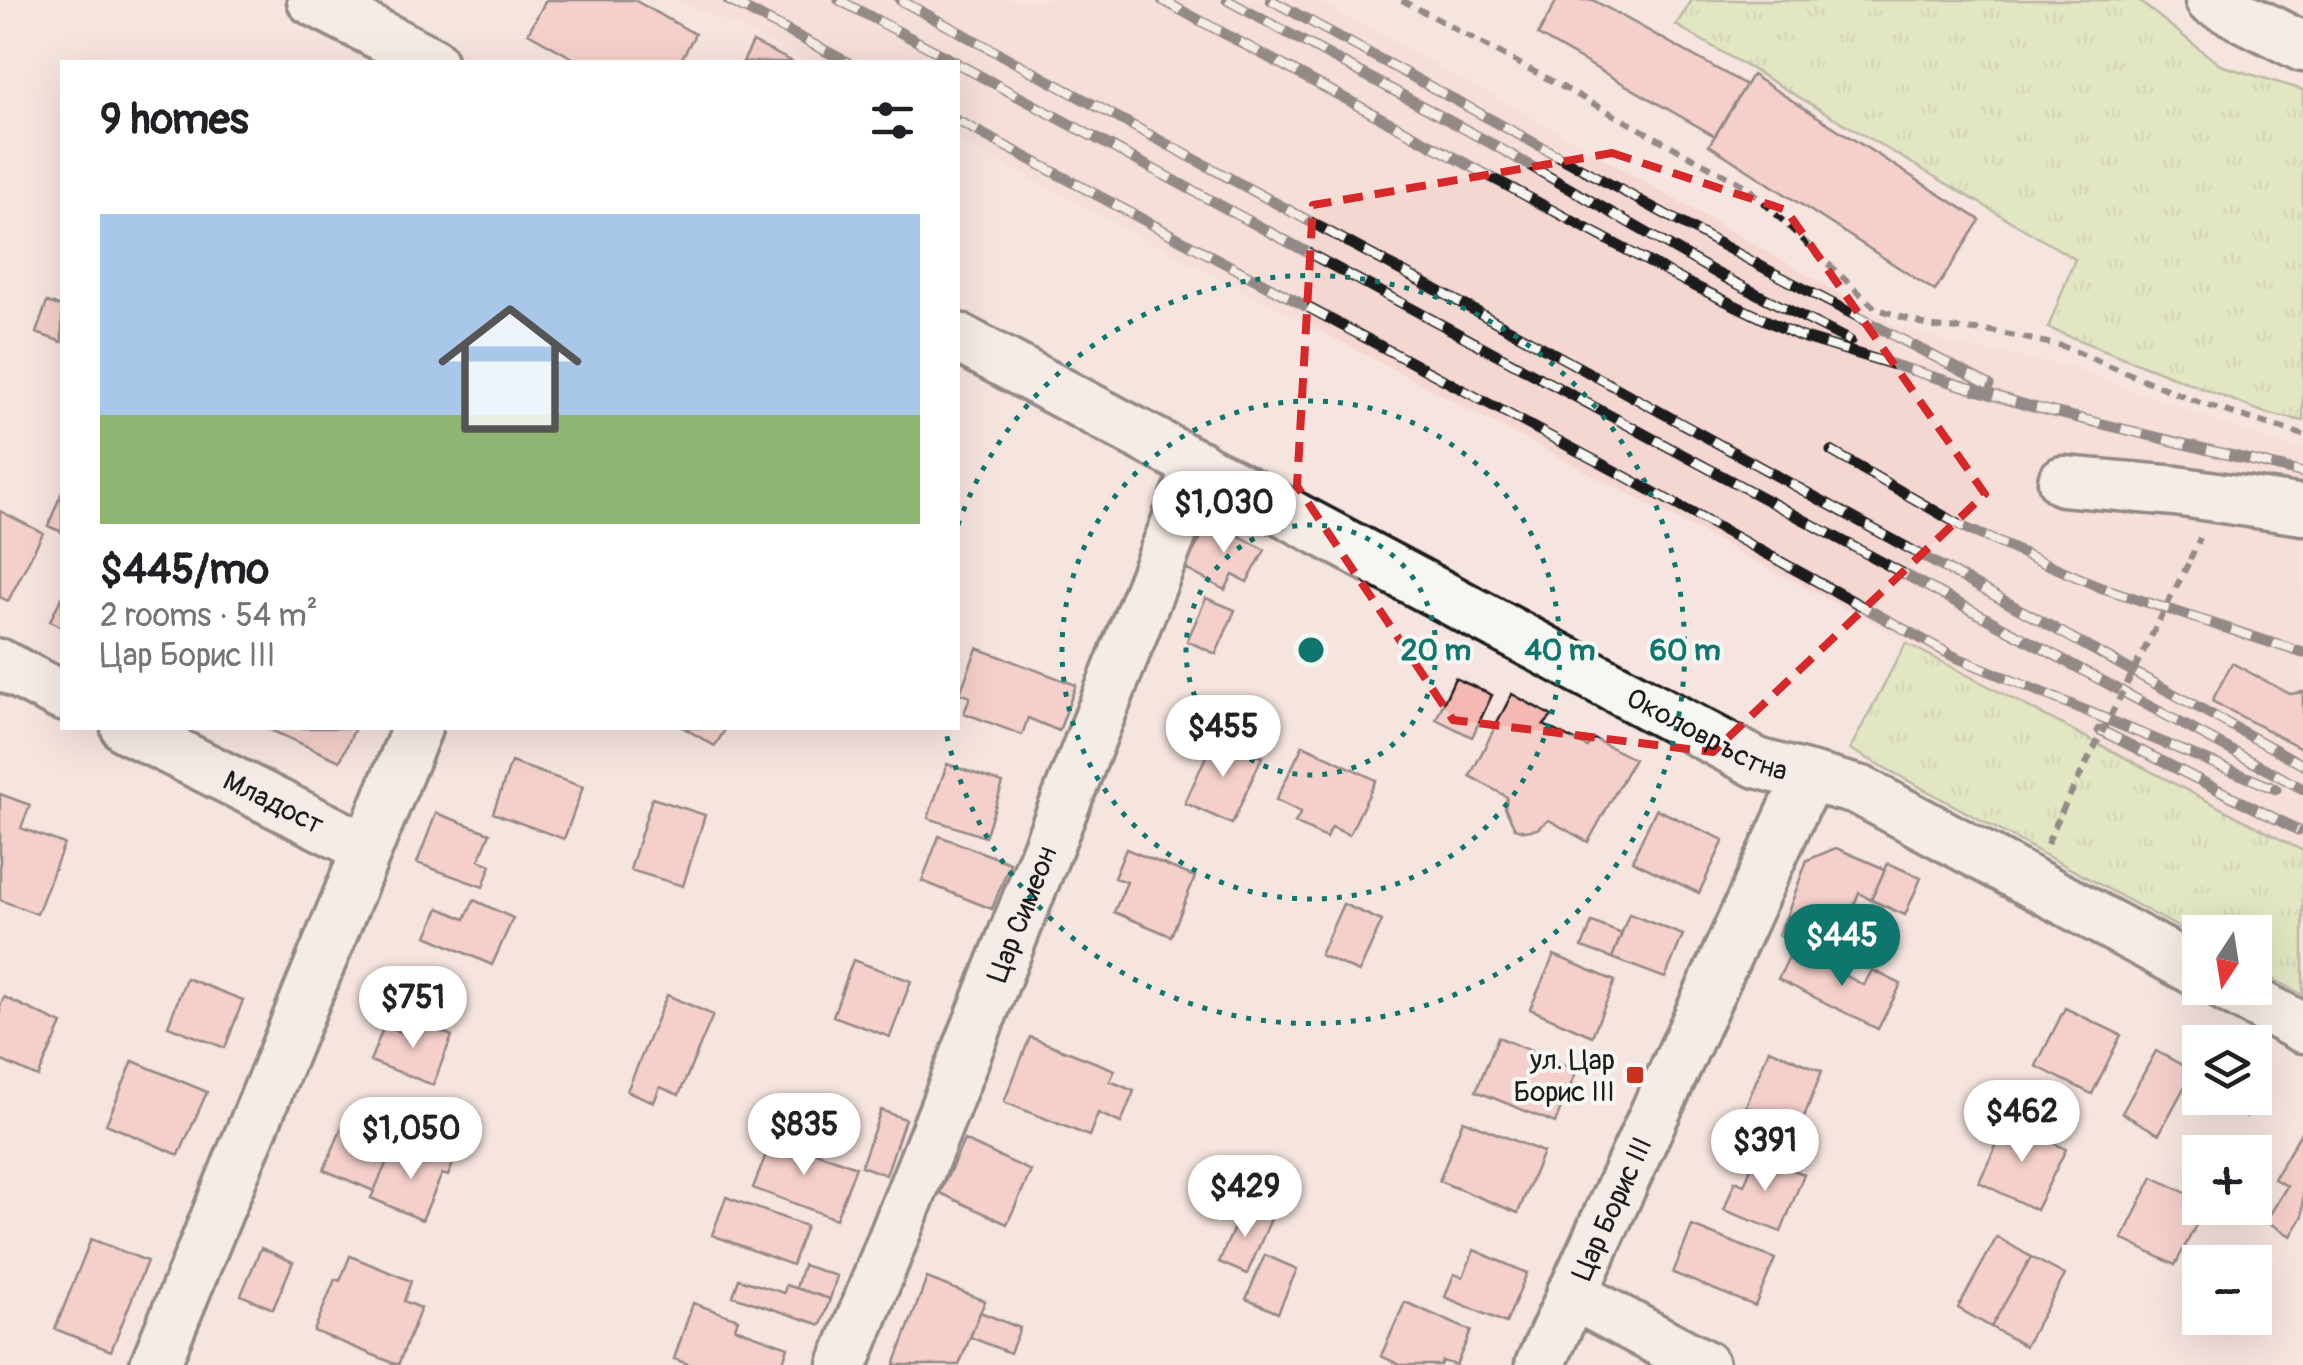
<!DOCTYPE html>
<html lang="en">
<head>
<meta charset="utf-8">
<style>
  body { margin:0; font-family:Pangolin,sans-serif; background:#f2f2f2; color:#202124; height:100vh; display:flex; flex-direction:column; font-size:38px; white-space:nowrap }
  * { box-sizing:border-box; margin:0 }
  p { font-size:32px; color:#757577 }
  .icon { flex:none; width:55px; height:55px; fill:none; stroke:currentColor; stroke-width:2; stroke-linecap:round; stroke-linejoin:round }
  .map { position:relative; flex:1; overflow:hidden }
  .side { position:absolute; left:60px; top:60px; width:900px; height:670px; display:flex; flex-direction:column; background:#fff; border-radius:0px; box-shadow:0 10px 40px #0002 }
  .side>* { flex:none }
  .needle { width:65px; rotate:192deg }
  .buttons { position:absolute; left:2182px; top:915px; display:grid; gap:20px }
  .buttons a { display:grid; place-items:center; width:90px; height:90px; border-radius:0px; background:#fff; box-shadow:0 10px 40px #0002; font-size:50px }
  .price { position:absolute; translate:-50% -85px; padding:0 22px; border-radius:35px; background:#fff; color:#222; font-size:32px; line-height:65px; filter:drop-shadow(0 2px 5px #0008) }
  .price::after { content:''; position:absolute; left:50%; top:60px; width:30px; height:22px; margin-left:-15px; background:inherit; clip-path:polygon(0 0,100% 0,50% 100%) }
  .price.on { background:#0f766e; color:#fff }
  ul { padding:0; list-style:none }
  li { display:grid; align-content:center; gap:20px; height:530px; padding:0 40px }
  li+li { border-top:2px solid #e0e0e0 }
  li span { display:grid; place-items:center; height:310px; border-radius:0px; color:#555 }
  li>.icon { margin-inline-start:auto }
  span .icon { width:180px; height:180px; fill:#fffc; stroke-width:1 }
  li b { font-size:42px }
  h2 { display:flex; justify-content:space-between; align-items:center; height:120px; padding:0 40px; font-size:42px }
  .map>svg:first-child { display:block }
  .built { fill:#f5d7d2 }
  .grass { fill:url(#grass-tufts); stroke:#73825e; stroke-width:2.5 }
  .building { fill:#f4b9b2; stroke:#1c1c1c; stroke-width:2.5 }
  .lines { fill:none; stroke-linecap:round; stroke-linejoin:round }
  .minor-casing { stroke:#1c1c1c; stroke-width:55 }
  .path { stroke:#1c1c1c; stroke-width:6; stroke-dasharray:10 8; stroke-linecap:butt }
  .minor { stroke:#f6f6f2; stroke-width:48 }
  .rail-casing { stroke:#1c1c1c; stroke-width:11 }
  .rail { stroke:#f6f6f2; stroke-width:8; stroke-dasharray:22; stroke-linecap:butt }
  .path-bridge { stroke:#1c1c1c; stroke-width:6; stroke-dasharray:10 8; stroke-linecap:butt }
  .marked { fill:none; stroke:#d62828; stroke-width:8; stroke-dasharray:20 12; stroke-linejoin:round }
  .ring { fill:none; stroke:#0f766e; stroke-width:5; stroke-dasharray:5 10 }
  .poi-dot { fill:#c8321e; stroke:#f6f6f2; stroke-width:4 }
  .labels { text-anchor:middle; stroke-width:8; stroke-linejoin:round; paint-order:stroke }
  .street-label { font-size:28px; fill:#1c1c1c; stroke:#f6f6f2 }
  .poi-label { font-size:28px; fill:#1c1c1c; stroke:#f6f6f2; text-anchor:end }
  .centre { fill:#0f766e; stroke:#f6f6f2; stroke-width:5 }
  .ring-label { font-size:30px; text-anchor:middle; font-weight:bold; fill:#0f766e; stroke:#f6f6f2; stroke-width:8; stroke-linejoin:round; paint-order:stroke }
</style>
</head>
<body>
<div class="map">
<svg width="2303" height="1365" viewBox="0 0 2303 1365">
  <defs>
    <pattern id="grass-tufts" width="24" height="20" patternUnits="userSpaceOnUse" patternTransform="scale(2.5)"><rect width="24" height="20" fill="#cae9a1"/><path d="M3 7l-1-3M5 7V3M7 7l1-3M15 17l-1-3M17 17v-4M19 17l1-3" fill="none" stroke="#adc78a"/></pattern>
  </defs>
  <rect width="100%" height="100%" fill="#f5e4df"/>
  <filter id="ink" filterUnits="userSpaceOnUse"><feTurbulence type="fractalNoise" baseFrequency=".01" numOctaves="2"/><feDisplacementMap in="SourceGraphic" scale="20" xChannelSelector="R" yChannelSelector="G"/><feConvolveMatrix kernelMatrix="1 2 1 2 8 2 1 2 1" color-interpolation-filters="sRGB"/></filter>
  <g filter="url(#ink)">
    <path class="built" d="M679 0H1315L1547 126 1895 325 1953 345 2069 367 2286 447 2303 449V692L2290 694 2232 663 2212 701 2303 749V851L958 139V62H814Z"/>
    <path class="grass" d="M1692 0H2138L2220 65 2303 90V421L2265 413 2048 328 2075 259 1676 25Z
      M1906 643 2303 851V995L2255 969V932H2200V939L1850 749Z"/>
    <path class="building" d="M546 0H634L695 34 680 62H580L528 33Z
      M1557 0H1593L1746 85 1715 136 1538 35Z
      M753 42 793 62H743Z
      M1752 75 1980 220 1935 291 1709 145Z
      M47 302 62 307V342L36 333Z
      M62 492V532L48 526Z
      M0 511 43 533 8 601 0 597Z
      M1211 520 1265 550 1247 582 1233 575 1225 590 1184 568Z
      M62 596V627L50 621Z
      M1206 598 1235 610 1216 654 1187 641Z
      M977 648 1076 685 1059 731 1028 718 1022 735 964 713 970 697 960 693Z
      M2232 663 2290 694 2303 692V749L2212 701Z
      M1455 678 1492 695 1472 737 1436 719Z
      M1512 694 1552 716 1544 725 1587 747 1594 739 1634 759 1588 842 1549 820 1537 829 1525 831 1515 828 1505 808 1507 797 1470 776Z
      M266 728H355L340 761Z
      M684 728H726L715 746Z
      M1215 736 1262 757 1232 824 1185 803Z
      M1303 745 1376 780 1349 835 1332 827 1326 838 1295 823 1301 812 1276 800Z
      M511 762 583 787 564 839 493 813Z
      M947 764 1003 783 985 837 928 818Z
      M0 794 30 805 21 828 64 844 37 914 0 900Z
      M652 798 705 815 683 886 630 870Z
      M1656 809 1724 840 1699 893 1632 861Z
      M436 813 490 833 479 860 491 865 483 887 417 863Z
      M939 836 1010 863 992 909 922 881Z
      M1836 848 1885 869 1871 900 1859 893 1841 939 1787 915 1807 860Z
      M1126 849 1195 877 1171 936 1114 912 1127 882 1114 878Z
      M1888 863 1921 878 1905 915 1871 900Z
      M474 900 513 918 492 965 427 936 439 908 465 919Z
      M1343 904 1382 921 1359 972 1320 955Z
      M1629 914 1683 935 1665 978 1612 958Z
      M1787 915 1841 939 1831 960 1778 935Z
      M1592 922 1622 934 1612 958 1582 947Z
      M1793 949 1864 985 1872 970 1901 984 1878 1029 1778 979Z
      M1554 955 1615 981 1592 1036 1530 1009Z
      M853 960 911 981 890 1037 833 1016Z
      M186 978 243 1000 225 1048 168 1026Z
      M667 995 713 1015 679 1095 660 1087 654 1102 627 1091Z
      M4 997 62 1024 38 1077 0 1060V1006Z
      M2065 1008 2121 1035 2092 1094 2036 1066Z
      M409 1019 452 1036 433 1085 370 1061 384 1026 404 1033Z
      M1030 1037 1115 1070 1110 1081 1134 1091 1121 1123 1098 1113 1089 1136 1004 1102Z
      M1498 1037 1577 1070 1555 1123 1476 1091Z
      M1769 1049 1822 1071 1800 1127 1746 1106Z
      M2156 1051 2193 1071 2159 1134 2122 1113Z
      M133 1061 207 1092 179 1155 106 1124Z
      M2206 1098H2255L2246 1117Z
      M881 1110 905 1119 886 1175 861 1166Z
      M348 1113 389 1130 382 1145 392 1150 374 1191 324 1170Z
      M1463 1120 1543 1152 1518 1213 1439 1181Z
      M2008 1121 2066 1149 2036 1210 1979 1182Z
      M2303 1129V1216L2291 1236 2266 1221 2287 1186 2274 1179Z
      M773 1136 856 1167 836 1219 753 1188Z
      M964 1140 1031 1171 1007 1224 940 1193Z
      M392 1150 416 1160 420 1150 453 1163 448 1176 442 1174 422 1220 371 1198Z
      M1756 1156 1804 1174 1781 1232 1724 1210 1735 1181 1744 1185Z
      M2153 1177 2200 1200V1208H2205L2175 1265 2122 1239Z
      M726 1197 806 1226 792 1265 712 1235Z
      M1243 1207 1271 1219 1247 1274 1219 1262Z
      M1692 1226 1775 1259 1755 1306 1673 1273Z
      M1997 1237 2031 1257 1991 1327 1958 1308Z
      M91 1239 147 1261 111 1351 55 1329Z
      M261 1248 293 1262 273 1309 241 1295Z
      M1474 1250 1527 1273 1506 1323 1445 1297 1454 1274 1463 1277Z
      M1265 1255 1297 1269 1278 1313 1246 1299Z
      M350 1256 411 1281 404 1301 421 1308 398 1365 314 1331 335 1279 340 1281Z
      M2031 1257 2065 1275 2025 1346 1991 1327Z
      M803 1265 837 1276 830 1299 796 1288Z
      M927 1278 985 1301 959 1365H894Z
      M739 1279 784 1293 786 1285 830 1299 821 1325 733 1296Z
      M1405 1302 1471 1331 1456 1365 1442 1361 1440 1365H1400L1381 1356Z
      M693 1303 738 1319 735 1328 788 1347 782 1365H691L674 1359Z
      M980 1312 1020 1328 1010 1353 970 1337Z"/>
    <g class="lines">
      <defs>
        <g id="minor">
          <path d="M312 0 432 62"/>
          <path d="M2210 0 2303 47"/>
          <path id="s1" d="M958 338 1757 763 1861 791 2200 973"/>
          <path d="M2063 481 2176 491 2303 510"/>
          <path d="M0 664 62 696"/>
          <path id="s2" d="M126 728 366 848"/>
          <path d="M2228 988 2303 1028"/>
          <path d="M1571 1294 1704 1365"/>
          <path d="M155 1365 417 728"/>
          <path id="s3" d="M843 1365 1199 465"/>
          <path id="s4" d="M1540 1365 1808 777"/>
        </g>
      </defs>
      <use href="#minor" class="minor-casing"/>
      <path class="path" d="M1402 0 1747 187 1875 308 1932 327 1992 331 2062 346 2200 403 2303 435
        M2190 560 2200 538
        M2047 844 2061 813"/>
      <use href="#minor" class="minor"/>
      <defs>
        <path id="rail" d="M728 0 847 62
          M839 0 956 62
          M900 0 1544 348 2303 765
          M1162 0 1684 281 1799 336 2029 406 2303 473
          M1227 0 1494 145 1718 274 1850 341
          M1271 0 1768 270 1989 385
          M958 64 2303 789
          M958 121 1617 472 1953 656 2276 789
          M1831 451 1963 527 2100 587 2303 653
          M2100 730 2298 830"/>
      </defs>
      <use href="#rail" class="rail-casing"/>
      <use href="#rail" class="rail"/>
      <path class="path-bridge" d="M2061 813 2190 560"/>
    </g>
  </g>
  <path d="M0 0H2303V1365H0ZM1612 153 1786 210 1985 494 1713 752 1453 720 1297 486 1313 205Z" fill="#f5e4df" fill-opacity=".55" fill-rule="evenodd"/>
  <path class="marked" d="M1612 153 1786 210 1985 494 1713 752 1453 720 1297 486 1313 205Z"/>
  <g class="ring">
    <circle cx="1311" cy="650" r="125"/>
    <circle cx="1311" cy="650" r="249"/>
    <path d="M958 525A374 374 0 1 1 945 728"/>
  </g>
  <rect class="poi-dot" x="1625" y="1065" width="20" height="20" rx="5"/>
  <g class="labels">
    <g class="street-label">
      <text dy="10" stroke="none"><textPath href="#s1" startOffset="848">Околовръстна</textPath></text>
      <text dy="10" stroke="none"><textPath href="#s2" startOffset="165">Младост</textPath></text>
      <text dy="10" stroke="none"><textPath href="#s3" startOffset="485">Цар Симеон</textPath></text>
      <text dy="10" stroke="none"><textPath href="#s4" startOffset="172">Цар Борис III</textPath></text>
    </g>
    <g class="poi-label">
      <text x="1615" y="1069">ул. Цар<tspan x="1615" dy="32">Борис ІІІ</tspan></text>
    </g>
  </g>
  <circle cx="1311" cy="650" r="15" class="centre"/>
  <g class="ring-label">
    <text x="1436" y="660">20 m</text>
    <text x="1560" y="660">40 m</text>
    <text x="1685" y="660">60 m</text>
  </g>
</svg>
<div class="buttons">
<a><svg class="needle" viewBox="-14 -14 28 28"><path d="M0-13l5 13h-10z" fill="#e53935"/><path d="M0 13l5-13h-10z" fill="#757577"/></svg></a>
<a><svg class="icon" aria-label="layers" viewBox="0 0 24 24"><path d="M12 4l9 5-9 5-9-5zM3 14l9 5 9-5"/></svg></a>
<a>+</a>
<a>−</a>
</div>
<b class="price" style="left:1224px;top:556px">$1,030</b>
<b class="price" style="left:1223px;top:780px">$455</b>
<b class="price on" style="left:1842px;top:989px">$445</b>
<b class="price" style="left:413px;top:1051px">$751</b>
<b class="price" style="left:2022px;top:1165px">$462</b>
<b class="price" style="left:804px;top:1178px">$835</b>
<b class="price" style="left:411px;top:1182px">$1,050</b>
<b class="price" style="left:1765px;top:1194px">$391</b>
<b class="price" style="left:1245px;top:1240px">$429</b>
<section class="side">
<h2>9 homes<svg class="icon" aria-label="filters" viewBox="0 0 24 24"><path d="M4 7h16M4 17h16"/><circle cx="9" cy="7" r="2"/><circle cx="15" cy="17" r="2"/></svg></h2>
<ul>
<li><span style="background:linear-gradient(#a9c7e8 65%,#8fb573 0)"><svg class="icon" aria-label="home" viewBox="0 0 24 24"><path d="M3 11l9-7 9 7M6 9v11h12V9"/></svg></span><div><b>$445/mo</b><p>2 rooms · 54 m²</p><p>Цар Борис III</p></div></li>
</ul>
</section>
</div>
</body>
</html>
